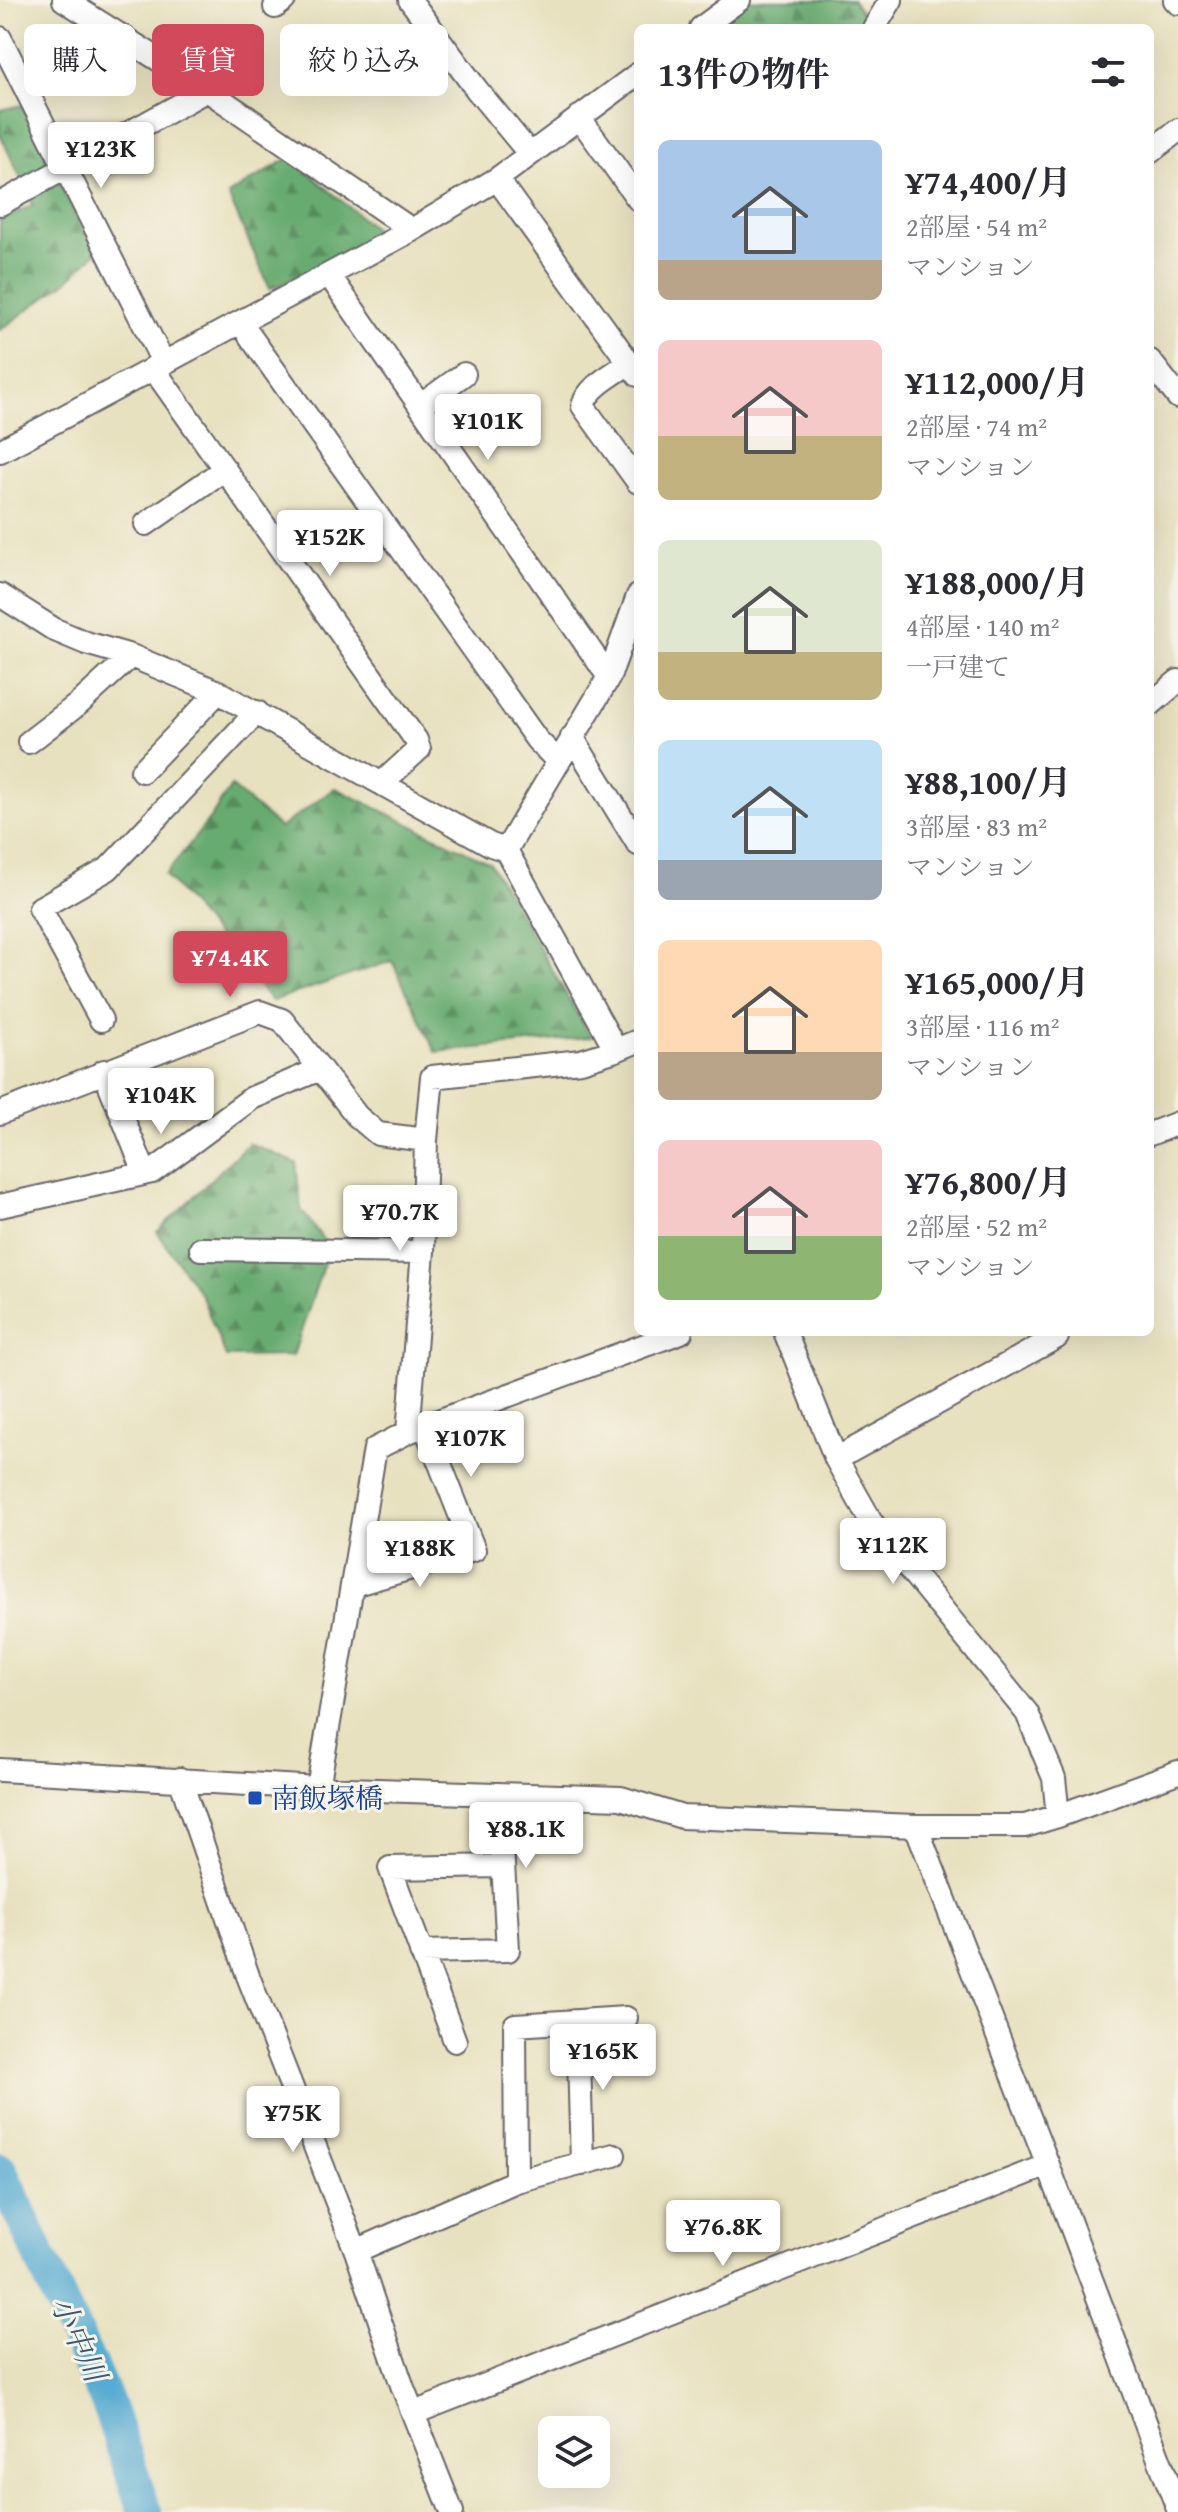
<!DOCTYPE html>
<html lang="ja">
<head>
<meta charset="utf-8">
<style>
  body { margin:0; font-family:"Gentium Book Plus","Noto Serif JP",serif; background:#f2f2f3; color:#2b2b33; height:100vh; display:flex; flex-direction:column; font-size:30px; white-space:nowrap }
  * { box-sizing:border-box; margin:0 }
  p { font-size:26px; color:#7c7c81 }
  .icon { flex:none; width:44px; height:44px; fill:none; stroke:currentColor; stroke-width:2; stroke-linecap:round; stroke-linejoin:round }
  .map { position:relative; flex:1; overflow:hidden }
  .panel { position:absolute; left:634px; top:24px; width:520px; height:1312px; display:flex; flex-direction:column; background:#fff; border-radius:12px; box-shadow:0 8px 32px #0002 }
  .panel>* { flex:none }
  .top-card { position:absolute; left:24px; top:24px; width:490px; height:72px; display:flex; gap:16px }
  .tools { position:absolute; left:538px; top:2416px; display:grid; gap:16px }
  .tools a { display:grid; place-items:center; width:72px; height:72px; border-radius:12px; background:#fff; box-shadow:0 8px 32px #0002; font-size:40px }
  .price { position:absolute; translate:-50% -68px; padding:0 18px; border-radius:8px; background:#fff; color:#222; font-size:26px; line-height:52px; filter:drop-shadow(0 2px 4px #0008) }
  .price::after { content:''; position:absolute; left:50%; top:48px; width:24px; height:18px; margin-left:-12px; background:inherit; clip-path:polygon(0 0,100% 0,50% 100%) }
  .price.active { background:#d1495b; color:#fff }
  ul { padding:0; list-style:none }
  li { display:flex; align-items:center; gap:24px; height:200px; padding:0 24px }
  li span { display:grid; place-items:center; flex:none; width:224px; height:160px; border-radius:12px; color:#555 }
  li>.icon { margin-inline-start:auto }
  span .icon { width:96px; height:96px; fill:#fffc; stroke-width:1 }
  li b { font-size:34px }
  h2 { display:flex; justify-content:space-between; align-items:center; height:96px; padding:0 24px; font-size:34px }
  .tag { padding:0 28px; border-radius:12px; background:#fff; box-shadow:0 8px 32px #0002; font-size:28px; line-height:72px }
  .tag.active { background:#d1495b; color:#fff }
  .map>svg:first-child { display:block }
  .forest { fill:url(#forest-firs); stroke:#456655; stroke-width:2 }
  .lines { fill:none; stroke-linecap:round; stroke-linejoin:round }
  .river { stroke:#57abd2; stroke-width:34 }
  .minor-casing { stroke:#676569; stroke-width:26 }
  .minor { stroke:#fff; stroke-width:22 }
  .transit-dot { fill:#1a4fb4; stroke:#f7f3e8; stroke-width:3 }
  .labels { text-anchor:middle; stroke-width:6; stroke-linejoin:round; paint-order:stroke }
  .transit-label { font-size:28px; fill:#164399; stroke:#f7f3e8; text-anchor:start }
  .water-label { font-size:30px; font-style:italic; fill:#375977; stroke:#f7f3e8 }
</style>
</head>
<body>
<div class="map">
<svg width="1178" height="2512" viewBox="0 0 1178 2512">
  <defs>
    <pattern id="forest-firs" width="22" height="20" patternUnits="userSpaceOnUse" patternTransform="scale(2)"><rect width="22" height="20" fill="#68ab6f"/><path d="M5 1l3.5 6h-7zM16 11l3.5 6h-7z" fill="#558b5c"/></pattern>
  </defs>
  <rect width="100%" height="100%" fill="#f7f3e8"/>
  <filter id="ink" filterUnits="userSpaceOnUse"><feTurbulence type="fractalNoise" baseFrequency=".0125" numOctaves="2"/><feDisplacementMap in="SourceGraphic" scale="16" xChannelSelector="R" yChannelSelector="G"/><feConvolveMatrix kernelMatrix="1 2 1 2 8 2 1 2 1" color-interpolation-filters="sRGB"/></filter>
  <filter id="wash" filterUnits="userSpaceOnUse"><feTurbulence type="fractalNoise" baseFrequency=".006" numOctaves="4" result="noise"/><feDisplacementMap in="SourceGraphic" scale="32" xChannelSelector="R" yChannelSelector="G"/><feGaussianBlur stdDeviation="1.8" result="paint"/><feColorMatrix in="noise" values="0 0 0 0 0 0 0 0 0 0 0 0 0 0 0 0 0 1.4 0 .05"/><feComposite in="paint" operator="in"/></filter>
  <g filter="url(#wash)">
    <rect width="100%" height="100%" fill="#e8e1bf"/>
    <path class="forest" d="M748 0H853L865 18 858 28H714Z
      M23 105 70 205 96 253 66 282 0 330V220L33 205 0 134V110Z
      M290 157 384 237 270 289 228 195Z
      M231 786 280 828 335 788 490 863 591 1037 436 1052 392 961 272 1001 165 875 211 817Z
      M249 1143 296 1163 301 1209 329 1248 293 1356 226 1357 201 1295 157 1232Z"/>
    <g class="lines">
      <path class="river" d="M0 2170 108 2404 145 2512"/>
    </g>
  </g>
  <g filter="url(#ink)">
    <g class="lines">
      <defs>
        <path id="minor" d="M64 0 207 90 412 230
          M410 0 477 90 529 153
          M1175 0 1178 3
          M275 7 284 0
          M701 28 739 0
          M874 28 891 0
          M0 38 163 362
          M579 117 638 199
          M1150 152 1178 130
          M497 179 638 375
          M0 204 207 90
          M329 275 609 677
          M240 322 537 740 558 761
          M1150 361 1178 397
          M629 363C614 374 587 387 583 406L638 482
          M153 368 416 740 419 749 382 783
          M420 406 464 374
          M0 451 412 230 497 179 638 74
          M146 524 225 469
          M0 595 55 630 86 643 131 656 218 692 491 845 506 850 616 1050 581 1061 432 1077 426 1140 423 1252 408 1432
          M1150 705 1178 681
          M572 737 638 844
          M29 742 81 702 131 656
          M142 771 218 692
          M506 850 609 677 638 596
          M101 1020 40 908 108 869 257 712
          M616 1050 638 1041
          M104 1071 145 1173
          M0 1113 260 1012 282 1020 357 1116 378 1134 426 1140
          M1150 1134 1178 1123
          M0 1206 152 1172 252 1098 320 1069
          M201 1249 423 1252
          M785 1332 836 1459 872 1523 1027 1713 1054 1778 1058 1816
          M836 1459 1057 1337
          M353 1585 474 1550 425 1426
          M0 1770 318 1788 621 1798 682 1817 916 1826H1025L1058 1816 1178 1772
          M180 1779 248 1976 356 2251 403 2388 452 2512
          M318 1788 375 1449 408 1432 681 1332
          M916 1826 1048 2165 1178 2509
          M421 1952 508 1950 499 1794
          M578 2021 582 2164
          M455 2041 390 1868 503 1866
          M516 2181 515 2025 626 2018
          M356 2251 516 2181 614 2155
          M414 2413 1048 2165"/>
      </defs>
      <use href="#minor" class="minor-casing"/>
      <use href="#minor" class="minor"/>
    </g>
  </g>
  <rect class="transit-dot" x="247" y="1790" width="16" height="16" rx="4"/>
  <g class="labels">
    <g class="transit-label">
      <text x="271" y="1808">南飯塚橋</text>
    </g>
    <g class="water-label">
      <text transform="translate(78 2339) rotate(65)" y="10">小中川</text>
    </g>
  </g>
</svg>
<div class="tools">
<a><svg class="icon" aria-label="layers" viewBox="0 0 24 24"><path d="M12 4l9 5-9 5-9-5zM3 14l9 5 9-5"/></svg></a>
</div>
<b class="price" style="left:101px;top:190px">¥123K</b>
<b class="price" style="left:488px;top:462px">¥101K</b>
<b class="price" style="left:330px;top:578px">¥152K</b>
<b class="price active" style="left:230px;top:999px">¥74.4K</b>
<b class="price" style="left:161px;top:1136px">¥104K</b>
<b class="price" style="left:400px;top:1253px">¥70.7K</b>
<b class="price" style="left:471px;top:1479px">¥107K</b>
<b class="price" style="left:893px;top:1586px">¥112K</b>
<b class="price" style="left:420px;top:1589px">¥188K</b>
<b class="price" style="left:526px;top:1870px">¥88.1K</b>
<b class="price" style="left:603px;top:2092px">¥165K</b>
<b class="price" style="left:293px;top:2154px">¥75K</b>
<b class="price" style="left:723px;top:2268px">¥76.8K</b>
<div class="top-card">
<a class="tag">購入</a>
<a class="tag active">賃貸</a>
<a class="tag">絞り込み</a>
</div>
<section class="panel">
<h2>13件の物件<svg class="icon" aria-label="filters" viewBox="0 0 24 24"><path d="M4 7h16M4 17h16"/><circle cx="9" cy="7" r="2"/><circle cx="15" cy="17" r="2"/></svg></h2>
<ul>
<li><span style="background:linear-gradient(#a9c7e8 75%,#b9a48a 0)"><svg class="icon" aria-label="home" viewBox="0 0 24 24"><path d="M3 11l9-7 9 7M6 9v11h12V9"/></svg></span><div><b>¥74,400/月</b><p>2部屋 · 54 m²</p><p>マンション</p></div></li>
<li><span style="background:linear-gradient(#f6c9c9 60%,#c2b280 0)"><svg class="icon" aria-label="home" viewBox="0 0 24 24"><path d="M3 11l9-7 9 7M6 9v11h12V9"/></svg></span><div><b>¥112,000/月</b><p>2部屋 · 74 m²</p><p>マンション</p></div></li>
<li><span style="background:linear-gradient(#dfe7d0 70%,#c2b280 0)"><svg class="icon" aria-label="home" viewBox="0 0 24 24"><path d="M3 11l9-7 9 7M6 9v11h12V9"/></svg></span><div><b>¥188,000/月</b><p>4部屋 · 140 m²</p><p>一戸建て</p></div></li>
<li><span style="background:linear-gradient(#bfe0f5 75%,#9aa5b1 0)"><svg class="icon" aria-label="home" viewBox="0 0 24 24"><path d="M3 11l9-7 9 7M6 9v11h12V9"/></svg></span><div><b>¥88,100/月</b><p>3部屋 · 83 m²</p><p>マンション</p></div></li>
<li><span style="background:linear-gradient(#ffd9b3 70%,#b9a48a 0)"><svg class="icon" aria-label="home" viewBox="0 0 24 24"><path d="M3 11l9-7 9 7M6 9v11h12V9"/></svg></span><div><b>¥165,000/月</b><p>3部屋 · 116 m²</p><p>マンション</p></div></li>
<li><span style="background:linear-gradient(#f6c9c9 60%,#8fb573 0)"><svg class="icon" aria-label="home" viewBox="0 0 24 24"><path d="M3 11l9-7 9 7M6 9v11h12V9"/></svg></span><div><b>¥76,800/月</b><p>2部屋 · 52 m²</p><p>マンション</p></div></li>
</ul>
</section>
</div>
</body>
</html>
